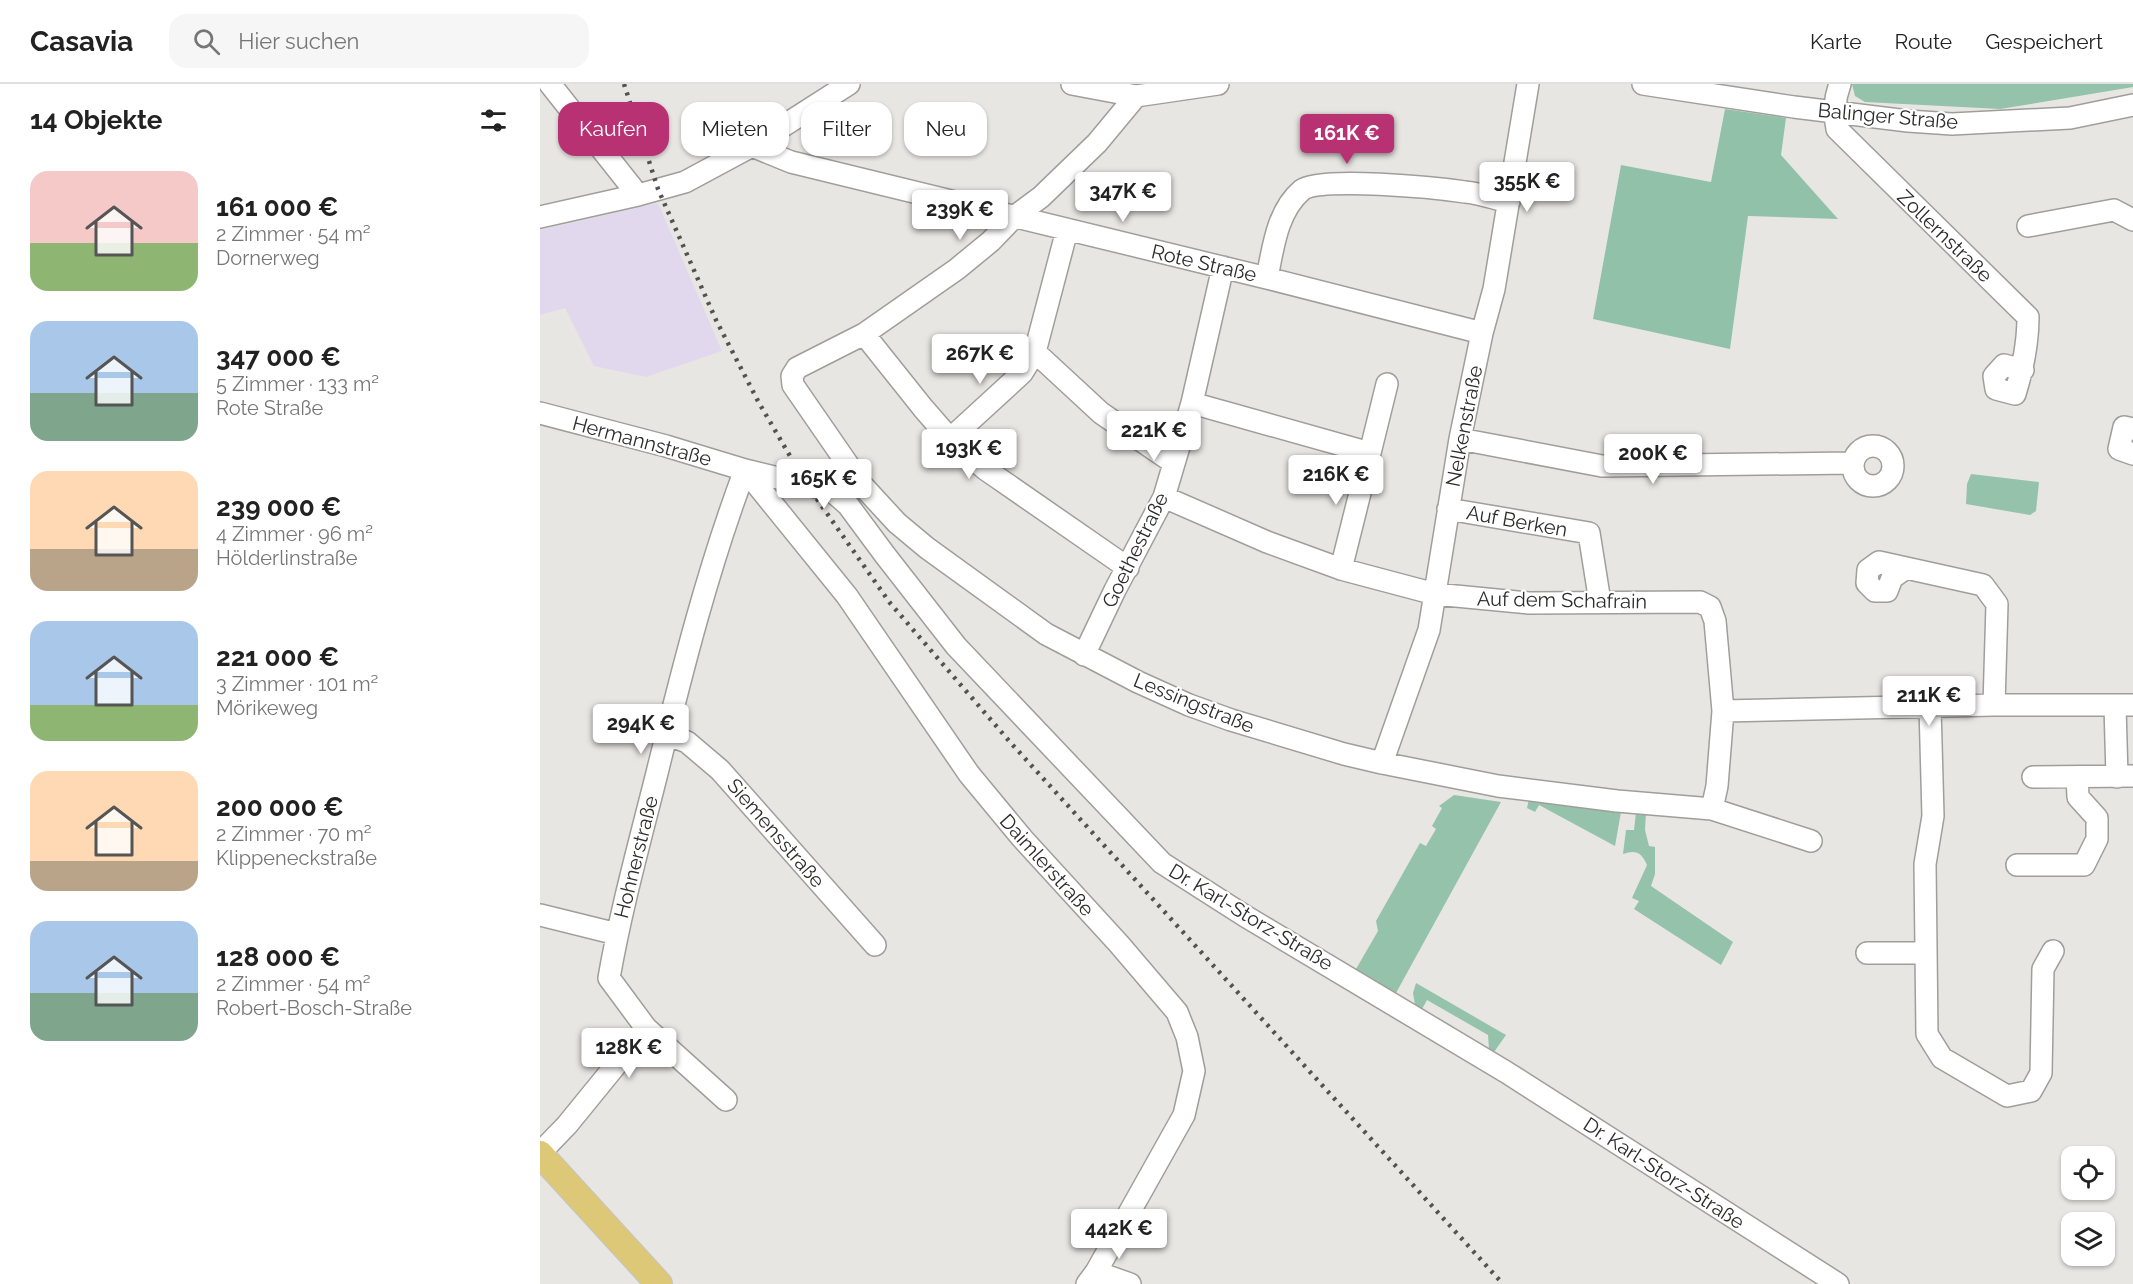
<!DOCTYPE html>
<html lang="de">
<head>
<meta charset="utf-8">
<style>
  body { margin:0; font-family:Raleway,sans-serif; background:#f6f6f6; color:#222; height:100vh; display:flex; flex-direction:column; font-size:22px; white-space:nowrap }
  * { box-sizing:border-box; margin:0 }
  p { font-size:20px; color:#767676 }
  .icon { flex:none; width:33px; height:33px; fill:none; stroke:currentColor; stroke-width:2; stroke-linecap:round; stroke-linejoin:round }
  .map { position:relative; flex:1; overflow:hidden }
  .details { display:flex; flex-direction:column; background:#fff; width:540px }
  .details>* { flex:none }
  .guide { position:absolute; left:18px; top:18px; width:570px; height:54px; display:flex; gap:12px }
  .controls { position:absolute; left:1521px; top:1062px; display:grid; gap:12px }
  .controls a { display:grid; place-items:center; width:54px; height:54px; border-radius:12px; background:#fff; box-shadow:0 2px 4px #0004; font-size:30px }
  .price { position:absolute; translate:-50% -51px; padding:0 14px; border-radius:6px; background:#fff; color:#222; font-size:20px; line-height:39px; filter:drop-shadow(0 2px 3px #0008) }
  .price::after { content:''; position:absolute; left:50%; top:36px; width:18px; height:14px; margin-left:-9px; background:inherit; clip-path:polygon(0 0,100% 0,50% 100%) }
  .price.on { background:#b73173; color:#fff }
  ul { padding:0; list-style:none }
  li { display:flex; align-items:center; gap:18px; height:150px; padding:0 30px }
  li span { display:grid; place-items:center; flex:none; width:168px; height:120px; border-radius:18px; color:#555 }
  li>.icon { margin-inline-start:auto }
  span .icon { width:72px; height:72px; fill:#fffc; stroke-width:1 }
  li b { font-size:26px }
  h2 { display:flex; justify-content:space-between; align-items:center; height:72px; padding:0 30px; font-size:26px }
  .pill { padding:0 21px; border-radius:18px; background:#fff; box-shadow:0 2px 4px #0004; font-size:21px; line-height:54px }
  .pill.on { background:#b73173; color:#fff }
  header { display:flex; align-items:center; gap:36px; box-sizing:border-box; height:84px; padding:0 30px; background:#fff; border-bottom:2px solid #e0e0e0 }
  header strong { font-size:28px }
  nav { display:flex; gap:33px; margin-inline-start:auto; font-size:21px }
  .search { width:420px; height:54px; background:#f6f6f6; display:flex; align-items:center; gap:15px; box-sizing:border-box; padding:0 21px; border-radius:18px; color:#767676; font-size:22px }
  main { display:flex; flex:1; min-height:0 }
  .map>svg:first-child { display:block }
  .education { fill:#e2d8ed }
  .green { fill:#95c2aa }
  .forest { fill:#91c2a9 }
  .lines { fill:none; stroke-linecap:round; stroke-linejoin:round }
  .minor-casing { stroke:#a09e9b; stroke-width:24 }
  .major-casing { stroke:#c4c4c4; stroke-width:28 }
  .minor { stroke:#fff; stroke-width:21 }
  .major { stroke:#ddc878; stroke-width:26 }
  .rail { stroke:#535250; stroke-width:4.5; stroke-dasharray:3 6; stroke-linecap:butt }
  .labels { text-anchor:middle; stroke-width:4.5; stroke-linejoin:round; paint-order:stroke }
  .street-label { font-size:20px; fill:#2d2c2b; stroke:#fff }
</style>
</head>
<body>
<header>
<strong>Casavia</strong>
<div class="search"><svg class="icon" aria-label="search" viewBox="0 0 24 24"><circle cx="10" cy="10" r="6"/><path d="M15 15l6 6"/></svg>Hier suchen</div>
<nav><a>Karte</a><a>Route</a><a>Gespeichert</a></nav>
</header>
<main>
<section class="details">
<h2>14 Objekte<svg class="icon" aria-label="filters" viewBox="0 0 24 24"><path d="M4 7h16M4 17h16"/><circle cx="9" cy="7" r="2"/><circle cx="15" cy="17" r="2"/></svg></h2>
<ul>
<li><span style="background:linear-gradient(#f6c9c9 60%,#8fb573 0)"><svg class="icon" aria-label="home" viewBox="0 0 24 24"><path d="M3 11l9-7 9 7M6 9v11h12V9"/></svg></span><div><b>161 000 €</b><p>2 Zimmer · 54 m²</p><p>Dornerweg</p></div></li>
<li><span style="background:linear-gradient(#a9c7e8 60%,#7fa58c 0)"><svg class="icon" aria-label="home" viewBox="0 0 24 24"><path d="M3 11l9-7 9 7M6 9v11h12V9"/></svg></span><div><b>347 000 €</b><p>5 Zimmer · 133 m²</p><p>Rote Straße</p></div></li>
<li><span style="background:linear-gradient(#ffd9b3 65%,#b9a48a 0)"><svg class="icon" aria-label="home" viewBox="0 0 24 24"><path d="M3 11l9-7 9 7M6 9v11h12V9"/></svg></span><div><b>239 000 €</b><p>4 Zimmer · 96 m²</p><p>Hölderlinstraße</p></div></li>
<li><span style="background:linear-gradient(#a9c7e8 70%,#8fb573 0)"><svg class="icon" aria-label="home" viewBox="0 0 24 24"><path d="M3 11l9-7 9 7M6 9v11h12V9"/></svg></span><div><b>221 000 €</b><p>3 Zimmer · 101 m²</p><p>Mörikeweg</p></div></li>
<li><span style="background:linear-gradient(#ffd9b3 75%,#b9a48a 0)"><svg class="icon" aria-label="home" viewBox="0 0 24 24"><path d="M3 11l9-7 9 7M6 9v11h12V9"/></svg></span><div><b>200 000 €</b><p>2 Zimmer · 70 m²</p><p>Klippeneckstraße</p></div></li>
<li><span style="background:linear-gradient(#a9c7e8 60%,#7fa58c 0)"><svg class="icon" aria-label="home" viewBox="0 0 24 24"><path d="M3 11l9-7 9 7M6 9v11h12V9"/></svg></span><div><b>128 000 €</b><p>2 Zimmer · 54 m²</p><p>Robert-Bosch-Straße</p></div></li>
</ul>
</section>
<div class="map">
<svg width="1593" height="1200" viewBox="0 0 1593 1200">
  <rect width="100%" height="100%" fill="#e8e6e3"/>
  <path class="education" d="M118 119 182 267 106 293 54 282 25 224 0 231V146Z"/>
  <path class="green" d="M1312 0H1593V3L1460 25 1325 18 1315 12Z
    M1431 390 1499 398 1496 427 1490 431 1426 420 1427 400Z
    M914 711 961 718 856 909 816 885 838 847 836 837 880 759 886 762 896 745 892 742 902 724 899 722Z
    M989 715 1081 728 1075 762 999 721 995 728 987 724Z
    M1096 728 1106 729 1105 746 1109 762 1115 763V790L1111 802 1193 858 1181 881 1094 825 1099 817 1092 814 1107 781C1102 769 1096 765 1083 770L1086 746H1094Z
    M876 899 966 951 954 968 949 965 948 951 887 916 882 925 875 921 873 909Z"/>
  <path class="forest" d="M1185 25 1246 34 1241 71 1298 135 1208 132 1190 265 1053 235 1081 81 1171 98Z"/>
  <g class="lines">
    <defs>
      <path id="minor" d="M10 0 98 111
        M532 0 596 12 678 0
        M1103 0 1254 23 1368 37 1412 40 1530 34 1593 21
        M1300 0C1294 16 1294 29 1297 45L1488 233C1488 259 1483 284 1475 310L1456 305 1454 292 1464 281 1483 286
        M596 12 557 59 501 113 474 133 451 157 417 185 324 250 257 284 252 292 253 301 322 401 357 439 387 464 506 550 598 598 649 621 691 636 804 670 842 679 958 702 1077 717 1172 725 1177 702 1183 627 1175 537 1170 523 1160 518 989 519 895 510 801 485 727 458 624 413
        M212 62 251 78 727 194 942 249
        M0 133 98 111 145 98 212 62 309 0
        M1488 142 1574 126 1593 136
        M727 194C733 164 737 127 762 106 780 92 898 104 925 108 940 109 955 115 969 118
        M324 250 383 324 410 355 445 385 588 484
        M495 268 561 329 634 379
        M652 319 830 369 847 300
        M0 329 126 362 205 386 292 407 308 421 345 471 416 562 622 779 705 832 966 988 1298 1200
        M1593 345 1584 343 1579 365 1593 370
        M410 355 482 289 495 268 527 146
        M920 355 1062 382 1311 379
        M1313 382a20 20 0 1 1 40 0a20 20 0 1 1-40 0Z
        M205 386 307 512 429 690 482 754 579 860 637 928 647 953 654 987 644 1031 556 1188 547 1200
        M908 425 1049 449 1060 518
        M1366 484 1352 494 1347 507H1335L1327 499 1328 486 1339 478 1443 501 1457 520 1454 621
        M801 485 830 369
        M544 571 575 506 624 413 652 319 683 183
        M1575 622 1577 693
        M1390 623 1393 732 1385 780 1387 950 1402 974 1467 1012 1491 1007 1501 989 1503 885 1513 867
        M1183 627 1454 621H1593
        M126 650 147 658 180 686 335 861
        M842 679 889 546 920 355 942 249 954 205 988 0
        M1493 693 1593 692
        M1172 725 1271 757
        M1477 781H1544L1557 755V734L1538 713 1537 693
        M0 831 77 850
        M1327 869H1386
        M106 944 69 894C81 825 100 757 117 689 142 587 168 484 205 386
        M0 1069 27 1041 106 944 186 1016
        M556 1188 590 1200"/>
      <path id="major" d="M0 1070 119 1200"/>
    </defs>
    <use href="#minor" class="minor-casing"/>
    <use href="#major" class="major-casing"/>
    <use href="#minor" class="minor"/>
    <use href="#major" class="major"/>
    <path class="rail" d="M84 0 118 105 176 236 219 319 267 401 350 519 470 658 963 1200"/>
  </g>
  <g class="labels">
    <g class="street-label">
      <text transform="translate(1348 32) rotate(5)" y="7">Balinger Straße</text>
      <text transform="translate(1405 152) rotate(44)" y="7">Zollernstraße</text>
      <text transform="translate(664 179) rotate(13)" y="7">Rote Straße</text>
      <text transform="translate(924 342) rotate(-79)" y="7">Nelkenstraße</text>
      <text transform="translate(102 357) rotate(15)" y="7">Hermannstraße</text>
      <text transform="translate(977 437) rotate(10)" y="7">Auf Berken</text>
      <text transform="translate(595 466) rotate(-64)" y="7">Goethestraße</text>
      <text transform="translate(1022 516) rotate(1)" y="7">Auf dem Schafrain</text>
      <text transform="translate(654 619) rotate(22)" y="7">Lessingstraße</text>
      <text transform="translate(236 749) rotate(49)" y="7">Siemensstraße</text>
      <text transform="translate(96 773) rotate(-76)" y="7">Hohnerstraße</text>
      <text transform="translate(507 781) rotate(48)" y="7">Daimlerstraße</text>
      <text transform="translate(711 833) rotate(31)" y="7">Dr. Karl-Storz-Straße</text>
      <text transform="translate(1124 1089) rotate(33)" y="7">Dr. Karl-Storz-Straße</text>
    </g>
  </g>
</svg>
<div class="controls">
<a><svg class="icon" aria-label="locate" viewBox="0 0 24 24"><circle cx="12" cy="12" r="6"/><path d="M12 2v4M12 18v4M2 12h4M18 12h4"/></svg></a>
<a><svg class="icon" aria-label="layers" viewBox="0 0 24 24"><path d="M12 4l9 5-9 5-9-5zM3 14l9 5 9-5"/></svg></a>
</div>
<b class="price on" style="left:807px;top:81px">161K €</b>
<b class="price" style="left:987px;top:129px">355K €</b>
<b class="price" style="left:583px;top:139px">347K €</b>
<b class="price" style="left:420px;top:157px">239K €</b>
<b class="price" style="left:440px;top:301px">267K €</b>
<b class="price" style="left:614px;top:378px">221K €</b>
<b class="price" style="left:429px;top:396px">193K €</b>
<b class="price" style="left:1113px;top:401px">200K €</b>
<b class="price" style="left:796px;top:422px">216K €</b>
<b class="price" style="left:284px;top:426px">165K €</b>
<b class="price" style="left:1389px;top:643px">211K €</b>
<b class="price" style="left:101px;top:671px">294K €</b>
<b class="price" style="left:89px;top:995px">128K €</b>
<b class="price" style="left:579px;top:1176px">442K €</b>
<div class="guide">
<a class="pill on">Kaufen</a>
<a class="pill">Mieten</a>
<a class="pill">Filter</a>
<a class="pill">Neu</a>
</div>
</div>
</main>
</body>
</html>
